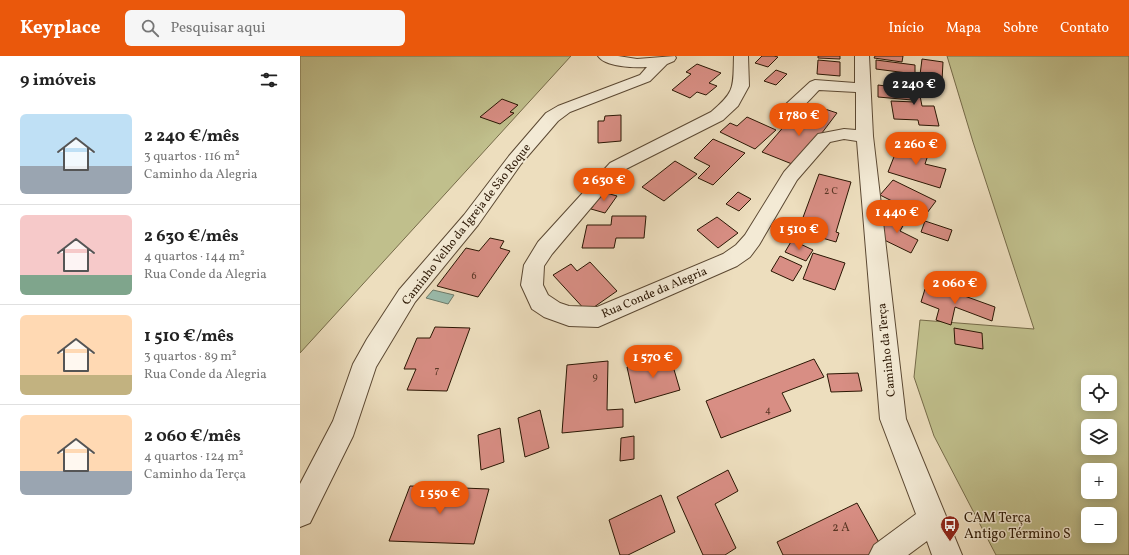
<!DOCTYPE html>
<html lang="pt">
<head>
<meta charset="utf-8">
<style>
  body { margin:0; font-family:Vollkorn,serif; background:#f6f6f6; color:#222; height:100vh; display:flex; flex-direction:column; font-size:15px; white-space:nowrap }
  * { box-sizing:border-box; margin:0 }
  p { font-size:13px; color:#767676 }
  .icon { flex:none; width:22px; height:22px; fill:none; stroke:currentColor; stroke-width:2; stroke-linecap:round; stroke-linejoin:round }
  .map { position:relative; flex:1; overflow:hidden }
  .panel { display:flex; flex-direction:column; background:#fff; width:300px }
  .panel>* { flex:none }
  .fabs { position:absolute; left:781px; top:319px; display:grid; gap:8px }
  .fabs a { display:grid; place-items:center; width:36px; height:36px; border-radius:6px; background:#fff; box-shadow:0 2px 10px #0003; font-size:20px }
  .price { position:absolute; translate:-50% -34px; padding:0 9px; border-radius:14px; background:#ea580c; color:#fff; font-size:13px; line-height:26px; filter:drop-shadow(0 1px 2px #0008) }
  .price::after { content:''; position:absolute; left:50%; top:24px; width:12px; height:9px; margin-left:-6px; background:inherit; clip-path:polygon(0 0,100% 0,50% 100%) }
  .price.on { background:#222; color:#fff }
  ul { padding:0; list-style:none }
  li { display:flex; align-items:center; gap:12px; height:100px; padding:0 20px }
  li+li { border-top:1px solid #e0e0e0 }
  li span { display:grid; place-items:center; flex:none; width:112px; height:80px; border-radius:6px; color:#555 }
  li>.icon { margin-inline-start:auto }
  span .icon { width:48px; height:48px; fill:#fffc; stroke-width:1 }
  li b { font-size:17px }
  h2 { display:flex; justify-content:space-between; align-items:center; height:48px; padding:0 20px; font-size:17px }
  header { display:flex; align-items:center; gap:24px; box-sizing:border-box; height:56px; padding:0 20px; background:#ea580c; color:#fff }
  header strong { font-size:19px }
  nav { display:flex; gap:22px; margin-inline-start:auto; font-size:14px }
  .search { width:280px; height:36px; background:#f6f6f6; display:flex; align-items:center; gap:10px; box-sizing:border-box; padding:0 14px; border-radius:6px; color:#767676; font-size:15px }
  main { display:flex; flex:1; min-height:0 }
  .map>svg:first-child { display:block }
  .green { fill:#c0bf8c; stroke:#756a48; fill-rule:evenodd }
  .water { fill:#9abcad; stroke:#6d7a69 }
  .building { fill:#d88e84; stroke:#2a1603 }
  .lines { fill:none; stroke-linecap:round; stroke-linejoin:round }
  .minor-casing { stroke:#5b4832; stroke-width:2 }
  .minor { fill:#f3ead5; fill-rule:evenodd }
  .labels { text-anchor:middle; stroke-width:3; stroke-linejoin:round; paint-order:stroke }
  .number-label { font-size:10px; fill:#563423 }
  .street-label { font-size:12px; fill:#2a1603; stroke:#f3ead5 }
  .near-number-label { font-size:12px; fill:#563423 }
  .near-poi-label { font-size:14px; fill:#2a1603; stroke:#f3ead5; text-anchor:start }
</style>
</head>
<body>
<header>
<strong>Keyplace</strong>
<div class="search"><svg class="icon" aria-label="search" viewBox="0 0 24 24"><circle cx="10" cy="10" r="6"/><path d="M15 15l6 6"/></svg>Pesquisar aqui</div>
<nav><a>Início</a><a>Mapa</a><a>Sobre</a><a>Contato</a></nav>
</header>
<main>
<section class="panel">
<h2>9 imóveis<svg class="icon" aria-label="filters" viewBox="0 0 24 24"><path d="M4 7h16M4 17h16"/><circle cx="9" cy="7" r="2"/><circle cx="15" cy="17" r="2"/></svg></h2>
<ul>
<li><span style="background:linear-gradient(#bfe0f5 65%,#9aa5b1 0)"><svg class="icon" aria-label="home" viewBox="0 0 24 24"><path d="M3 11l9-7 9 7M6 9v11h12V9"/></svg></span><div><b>2 240 €/mês</b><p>3 quartos · 116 m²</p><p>Caminho da Alegria</p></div></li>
<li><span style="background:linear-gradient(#f6c9c9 75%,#7fa58c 0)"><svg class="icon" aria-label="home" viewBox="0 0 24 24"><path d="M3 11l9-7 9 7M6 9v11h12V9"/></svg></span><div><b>2 630 €/mês</b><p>4 quartos · 144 m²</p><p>Rua Conde da Alegria</p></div></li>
<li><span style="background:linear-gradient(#ffd9b3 75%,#c2b280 0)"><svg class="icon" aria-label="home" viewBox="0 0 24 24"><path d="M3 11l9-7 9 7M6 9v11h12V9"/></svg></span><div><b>1 510 €/mês</b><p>3 quartos · 89 m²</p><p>Rua Conde da Alegria</p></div></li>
<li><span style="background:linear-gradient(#ffd9b3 70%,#9aa5b1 0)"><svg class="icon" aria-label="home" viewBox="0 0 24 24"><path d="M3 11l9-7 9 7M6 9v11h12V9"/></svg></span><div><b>2 060 €/mês</b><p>4 quartos · 124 m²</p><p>Caminho da Terça</p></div></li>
</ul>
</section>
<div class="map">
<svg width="829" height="499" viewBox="0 0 829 499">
  <rect width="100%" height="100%" fill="#eddebe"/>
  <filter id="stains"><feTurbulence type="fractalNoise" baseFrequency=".005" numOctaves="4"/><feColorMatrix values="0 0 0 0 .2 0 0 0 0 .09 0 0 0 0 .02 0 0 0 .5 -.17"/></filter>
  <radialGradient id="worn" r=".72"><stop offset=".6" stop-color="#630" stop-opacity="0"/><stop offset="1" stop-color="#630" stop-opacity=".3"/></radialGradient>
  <path class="green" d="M0 0H271L0 297Z
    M647 0H829V499H696L634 380 614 321 620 264 734 273 673 86ZM788 326H810V348H788ZM788 370H810V392H788ZM788 414H810V436H788ZM788 458H810V480H788Z"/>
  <path class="water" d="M133 234 154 239 148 248 126 242Z"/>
  <path class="building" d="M462 0H474L478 1 468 11 455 7Z
    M518 0H540V3L518 2Z
    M575 0H603L602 6 574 2Z
    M622 3 643 6 642 25 633 24V21L620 19Z
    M518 4 540 6V20L517 18Z
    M576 4 615 9V18L576 13Z
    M397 8 421 17 409 27 417 30 406 39 397 36 390 42 372 34 391 18 386 16Z
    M476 14 487 18 476 29 464 25Z
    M600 18 616 19 622 50H634L639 70 619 69 618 64 594 63 591 45 615 46 611 29H602Z
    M578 29 602 32 601 29 611 30 612 44 578 41Z
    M202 43 218 49 210 56 214 57 200 68 180 61Z
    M519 51 537 57 497 110 462 96 492 61 507 66Z
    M321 59V85L298 87V65H304L305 60Z
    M447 61 476 74 455 93 420 76 430 67 437 70Z
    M413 83 445 97 413 129 398 122 410 110 394 102Z
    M599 88 629 96 625 108 646 113 640 132 588 116Z
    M375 105 397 118 364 145 342 131Z
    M519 118 551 126 536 176 539 177 536 186 498 175Z
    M593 124 636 145 624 161 580 139Z
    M303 136 317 140 305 157 291 153Z
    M438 136 451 143 439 155 426 148Z
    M594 157 607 163 600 175 618 184 611 197 576 180 587 163 589 164Z
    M312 160H346L344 182H316L314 192H282L287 169H311Z
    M417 161 438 177 418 192 397 174Z
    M625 165 652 174 648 185 621 176Z
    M190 182 204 185 200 192 210 195 178 241 137 230 166 192 179 195Z
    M492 184 513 194 506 205 485 196Z
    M513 197 545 207 535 234 503 223Z
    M480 200 502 210 493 225 471 215Z
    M290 206 317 235 287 256 253 219 271 208 277 215Z
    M637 230 695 251 692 265 655 251 651 269 636 264 639 253 621 246 625 233 635 236Z
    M135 271 170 272 147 335 107 334 116 313H104L117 282H130Z
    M654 272 682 277 683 293 655 288Z
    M370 300 380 334 335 347 327 311Z
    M514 303 524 321 482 337 491 355 421 382 406 345Z
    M308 305 307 354 323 353V371L262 377 267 309Z
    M558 317 562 335 531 336 527 318Z
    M240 354 249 392 225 401 218 362Z
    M200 372 204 406 181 414 178 379Z
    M334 380V403L320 405 321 382Z
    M428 414 438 435 415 448 436 492 425 499H403L377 441Z
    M110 430 189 433 174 488 89 485Z
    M361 439 375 476 328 499H320L309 464Z
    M557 447 582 492 570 499H483L477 486Z"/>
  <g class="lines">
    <defs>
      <path id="minor" d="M298 0H318L337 3 375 0 376 2 374 5 367 8 350 25 270 56 258 65 221 108 178 169 115 246 76 311 53 380 10 467 0 471V428L33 365 53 308 67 283 99 234 164 159 209 100 246 57 258 50 340 19 347 11C335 12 305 11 298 0Z
        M434 0H448L449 30 438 50 423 64 322 115 252 198 244 210 243 229 248 239 260 247 269 250 297 251 423 198 436 189 445 179 484 116 518 78 544 73 556 74V36L519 34C510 43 499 59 485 55L483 52 485 49 510 26 515 24 555 27V0H569L573 80 606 363 662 499H632L627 485 608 499H569L574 489 616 458 580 363 557 85 544 83 530 86 497 124 459 189 450 201 437 210 298 271 269 270 244 261 232 253 221 229 224 209 238 186 310 107 411 56C436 35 433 31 434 0Z"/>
    </defs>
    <use href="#minor" class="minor-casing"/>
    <use href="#minor" class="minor"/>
  </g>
  <defs>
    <symbol id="bus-pin" viewBox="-11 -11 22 30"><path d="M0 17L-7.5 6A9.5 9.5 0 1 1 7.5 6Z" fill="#8f2418" stroke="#f3ead5"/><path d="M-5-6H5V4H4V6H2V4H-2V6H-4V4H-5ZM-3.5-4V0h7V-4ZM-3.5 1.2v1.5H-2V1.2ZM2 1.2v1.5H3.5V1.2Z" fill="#fff"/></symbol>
  </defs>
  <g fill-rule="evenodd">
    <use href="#bus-pin" x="639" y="458" width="22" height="30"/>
  </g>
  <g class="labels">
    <g class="number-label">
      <text x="531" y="138">2 C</text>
      <text x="174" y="223">6</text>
      <text x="137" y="317">7</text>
      <text x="295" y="324">9</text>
      <text x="468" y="357">4</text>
    </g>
    <g class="street-label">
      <text transform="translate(166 168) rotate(-52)" y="4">Caminho Velho da Igreja de São Roque</text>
      <text transform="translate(354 236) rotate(-23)" y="4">Rua Conde da Alegria</text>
      <text transform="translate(586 294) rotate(-96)" y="4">Caminho da Terça</text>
    </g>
    <g class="near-number-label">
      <text x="541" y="475">2 A</text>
    </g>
    <g class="near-poi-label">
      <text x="664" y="466">CAM Terça<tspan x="664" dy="16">Antigo Término S</tspan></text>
    </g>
  </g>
  <rect width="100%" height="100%" filter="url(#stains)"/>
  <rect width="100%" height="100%" fill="url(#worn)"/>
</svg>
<div class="fabs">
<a><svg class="icon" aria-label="locate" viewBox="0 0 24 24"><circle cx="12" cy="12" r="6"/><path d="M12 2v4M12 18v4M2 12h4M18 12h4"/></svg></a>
<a><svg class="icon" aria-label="layers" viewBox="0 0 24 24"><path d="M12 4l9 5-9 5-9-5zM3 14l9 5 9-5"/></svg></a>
<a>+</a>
<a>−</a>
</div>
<b class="price on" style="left:614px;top:50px">2 240 €</b>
<b class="price" style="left:499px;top:81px">1 780 €</b>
<b class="price" style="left:616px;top:110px">2 260 €</b>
<b class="price" style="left:304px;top:146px">2 630 €</b>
<b class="price" style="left:597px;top:178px">1 440 €</b>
<b class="price" style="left:499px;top:195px">1 510 €</b>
<b class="price" style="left:655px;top:249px">2 060 €</b>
<b class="price" style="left:353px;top:323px">1 570 €</b>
<b class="price" style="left:140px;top:459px">1 550 €</b>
</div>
</main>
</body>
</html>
